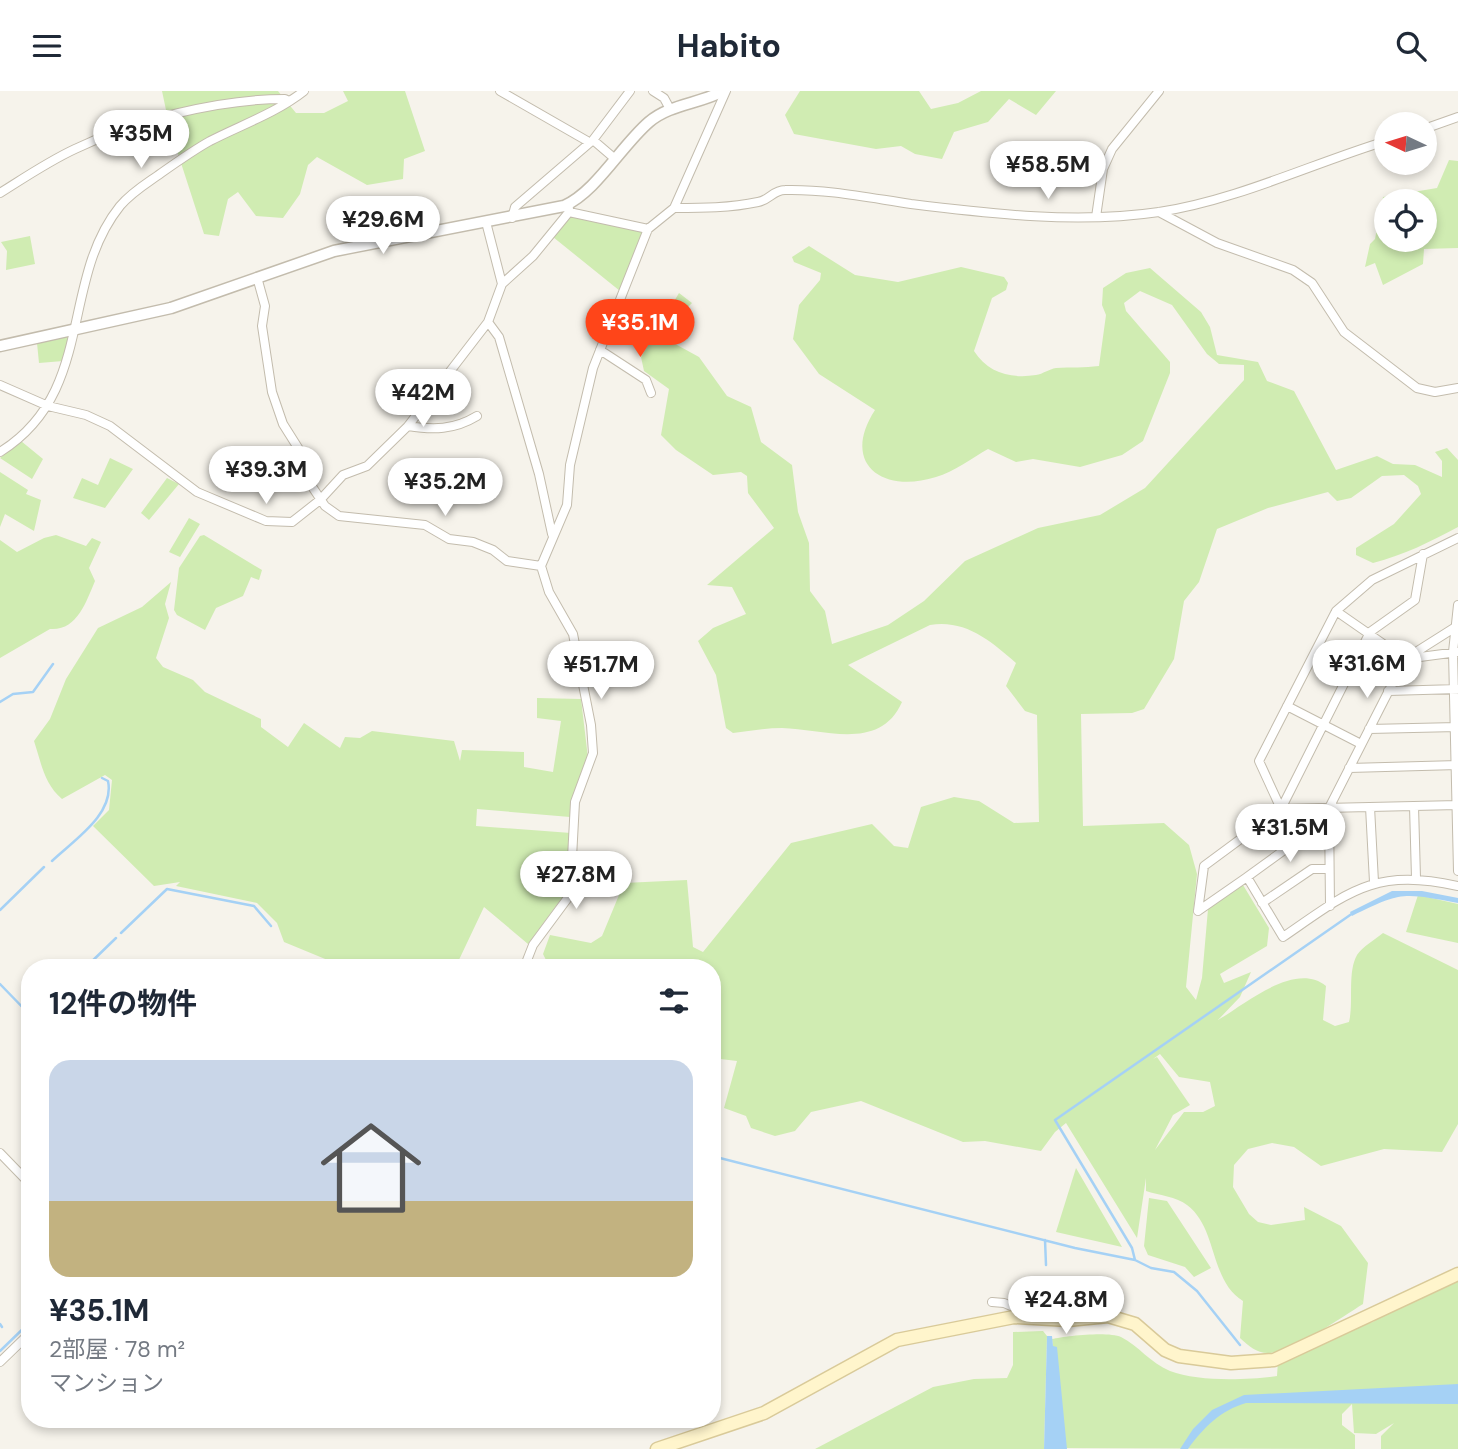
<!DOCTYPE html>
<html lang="ja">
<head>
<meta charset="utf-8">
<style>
  body { margin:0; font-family:"DM Sans","Noto Sans JP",sans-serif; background:#f2f2f3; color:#1f2937; height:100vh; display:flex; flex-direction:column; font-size:26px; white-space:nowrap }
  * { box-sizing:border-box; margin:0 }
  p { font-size:23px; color:#747a83 }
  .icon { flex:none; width:38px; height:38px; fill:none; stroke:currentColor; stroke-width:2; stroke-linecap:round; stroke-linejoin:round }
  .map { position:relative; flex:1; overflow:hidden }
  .panel { position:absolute; left:21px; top:868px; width:700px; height:469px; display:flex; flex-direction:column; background:#fff; border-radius:28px; box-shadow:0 4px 10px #0003 }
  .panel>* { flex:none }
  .needle { width:46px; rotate:274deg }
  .fabs { position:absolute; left:1374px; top:21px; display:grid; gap:14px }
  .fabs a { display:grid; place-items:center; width:63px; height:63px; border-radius:50%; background:#fff; box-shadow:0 4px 10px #0003; font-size:35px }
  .price { position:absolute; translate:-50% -60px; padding:0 16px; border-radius:24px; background:#fff; color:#222; font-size:23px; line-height:46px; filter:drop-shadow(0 2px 4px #0008) }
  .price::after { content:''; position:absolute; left:50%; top:42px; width:21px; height:16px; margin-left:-10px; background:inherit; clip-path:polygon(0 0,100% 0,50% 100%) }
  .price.current { background:#ff4519; color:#fff }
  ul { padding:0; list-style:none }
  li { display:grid; align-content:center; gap:14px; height:371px; padding:0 28px }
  li span { display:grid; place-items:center; height:217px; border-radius:21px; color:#555 }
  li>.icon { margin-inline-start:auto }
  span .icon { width:126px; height:126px; fill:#fffc; stroke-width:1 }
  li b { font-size:30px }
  h2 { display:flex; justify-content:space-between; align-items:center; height:84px; padding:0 28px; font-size:30px }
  header { display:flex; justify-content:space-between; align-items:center; height:91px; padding:0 28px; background:#fff; font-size:32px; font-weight:700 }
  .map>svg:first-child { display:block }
  .green { fill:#d0ecb2; fill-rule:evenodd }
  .water { fill:#a5d1f5 }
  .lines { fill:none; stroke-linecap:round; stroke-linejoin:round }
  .stream { stroke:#a5d1f5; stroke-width:2.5 }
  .minor-casing { stroke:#c3bcad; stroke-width:10 }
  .tertiary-casing { stroke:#c3bcad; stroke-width:13 }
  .secondary-casing { stroke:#d9ca99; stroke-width:15 }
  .minor { stroke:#fff; stroke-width:8 }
  .tertiary { stroke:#fff; stroke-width:10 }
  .secondary { stroke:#fff5cc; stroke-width:12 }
</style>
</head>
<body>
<header><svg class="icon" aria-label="menu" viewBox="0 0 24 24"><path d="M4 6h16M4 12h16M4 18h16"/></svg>Habito<svg class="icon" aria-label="search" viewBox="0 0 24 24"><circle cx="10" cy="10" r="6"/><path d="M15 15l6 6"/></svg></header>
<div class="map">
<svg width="1458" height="1358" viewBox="0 0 1458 1358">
  <rect width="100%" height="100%" fill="#f6f3eb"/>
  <path class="green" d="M162 0H278L296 22H324L348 10 343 0H405L425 60 404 68 403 88 367 94 317 66 308 74 300 103 283 127 256 125 238 101 228 108 219 145 204 143 170 38Z
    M800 0H919L931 18 958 12 981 0H1056L1036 24 1009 8 988 31 954 41 942 68 915 63 901 55 876 58 794 43 785 24Z
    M1449 69 1458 70V157L1424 158 1423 173 1383 194 1375 172 1365 176 1370 153 1375 148 1383 106 1437 97ZM1386 110H1424V149H1386Z
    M574 125 644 140 620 200 553 146 568 126Z
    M30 145 35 173 6 179 7 160 1 151Z
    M809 155 855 184 898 191 961 176 1004 186 1008 192 1006 199 992 207 974 260C988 282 1011 288 1036 284 1043 283 1049 278 1056 277 1071 276 1084 277 1099 275L1106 224 1102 214 1103 197 1126 182 1150 177 1201 221 1210 236 1217 264 1258 271 1267 290 1294 300 1336 379 1377 365 1393 373 1415 374 1442 386V370L1435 361 1447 357 1458 369V436C1430 451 1404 464 1373 472L1356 464V457L1394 433 1421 403 1418 395 1404 384 1382 385 1351 407 1337 410 1328 401 1268 417 1217 438 1199 491 1184 510 1174 568 1144 618 1132 622 1081 623 1083 735 1164 732 1189 754 1197 783 1186 896 1196 909 1202 887 1208 818 1243 794 1269 837 1267 855 1220 883 1224 892 1251 881 1240 906 1218 929C1245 913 1295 870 1326 895L1323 929 1335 935 1349 931C1354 911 1347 882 1357 864 1362 856 1376 848 1383 842L1458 879V1033L1442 1061 1384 1058 1321 1075 1294 1056 1272 1052 1248 1058 1234 1074 1233 1096 1249 1123 1258 1131 1271 1134 1305 1129 1304 1116 1341 1135 1368 1172 1363 1213C1342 1226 1291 1262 1268 1262 1256 1262 1249 1255 1240 1247L1243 1210C1209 1189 1218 1137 1187 1114 1177 1106 1158 1104 1146 1100V1087L1137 1147 1066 1032 1055 1041 1041 1060 985 1050 963 1051 861 1010 811 1021 795 1040 775 1045 751 1037 746 1025 724 1017 737 970 712 967V877H550L543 863 550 844 591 852 602 845 624 792 687 789 693 856 703 861 791 752 872 733 894 755 908 757 921 716 954 706 979 710 1014 732 1039 731 1037 624 1025 620 1006 595 1016 572C991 550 965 528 930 534L848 574 902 611C880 661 824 638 782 637 766 637 749 640 733 642L726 637 716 584 698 550 713 537 746 523 732 496 707 494 774 437 748 402 747 385 741 381 713 384 676 359 661 344 669 298 644 280 641 266 679 202 692 212 677 227 668 249 699 266 727 305 751 316 761 351 792 374 798 421 809 452 810 500 825 520 832 553 888 534 924 510 965 470 1038 437 1100 424 1145 397 1244 289V274L1219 273 1207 263 1172 214 1140 200 1124 212 1126 220 1170 271V282L1143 350 1122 364 1080 376 1033 368 1016 371 988 358C972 367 954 381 936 386 883 403 840 373 875 319L819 283 793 248 799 214 820 189 821 182 794 171 792 166ZM1160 963 1179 986 1210 991 1215 1015 1203 1021H1184L1155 1059 1173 1024 1190 1014 1157 966 1153 968Z
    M71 244 63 270 39 272 37 252Z
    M21 350 43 368 32 388 0 367Z
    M110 367 133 378 105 417 73 407 82 387 98 394Z
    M0 381 28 399 26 403 41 409 34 440 5 423 0 436Z
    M167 387 179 393 149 429 141 422Z
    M189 427 200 433 180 466 169 461Z
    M56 444 86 455 92 447 101 451 89 477 95 490C86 511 77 540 50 538L0 567V449L17 461 44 447Z
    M204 444 262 479 259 489 251 486 243 505 216 517 205 539 177 524 174 519 179 477 200 445Z
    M171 491 165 513 169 527 156 567 163 576 193 589 205 601 261 628V636L288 656 304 632 340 657 345 646 360 647 372 640 454 650 460 670 462 659 524 661V676L553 681 561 630 537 627V607L581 608 588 667 571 710 570 726 477 718 476 735 571 742 567 800 528 853 484 816 457 873 462 877H347L284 851 277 832 257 812 176 795 180 791 154 795 93 735 109 719 112 689 105 684 62 708C44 693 41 671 34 650L50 628 66 588 98 537 142 516Z
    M1418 804 1458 813V852L1406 841Z
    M1076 1077 1122 1156 1056 1141Z
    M1149 1107 1167 1110 1211 1177 1194 1186 1185 1176 1148 1164 1144 1155Z
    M1458 1189V1358H1381V1345L1394 1332 1376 1343 1354 1342 1352 1313 1342 1323V1334L1355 1344V1358L1066 1357 1052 1248C1065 1245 1108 1240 1121 1246 1139 1255 1150 1272 1170 1280 1198 1291 1248 1289 1277 1285L1278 1270 1348 1237 1373 1231 1390 1219Z
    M1043 1240 1047 1245 1044 1358H815L933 1296 974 1288 1007 1287 1013 1274V1241Z"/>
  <path class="water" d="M1392 800H1422L1458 807V812C1403 802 1402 800 1352 825L1350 821Z
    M1047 1245H1052L1053 1255 1057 1256 1067 1358H1044Z
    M1458 1293V1313L1246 1312C1221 1319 1203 1337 1188 1358H1180L1193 1338 1212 1319 1244 1304Z"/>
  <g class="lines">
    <path class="stream" d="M0 611 13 603 33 601 53 573
      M52 770C74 749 115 723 108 690L102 687
      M0 819 44 776
      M121 842 167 798 254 815 271 835
      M85 877 116 847
      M0 893 30 924
      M712 1065 1075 1157 1135 1169 1151 1177 1174 1181 1197 1200 1240 1254
      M1045 1149 1046 1174
      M1135 1169 1132 1157 1055 1029 1353 822
      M0 1233 2 1236
      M0 1260 30 1231"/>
    <defs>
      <path id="minor" d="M500 0 589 51
        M653 0 664 7 670 18
        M1424 38 1458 26
        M593 49 614 67
        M0 102C24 87 49 70 75 58 135 29 219 8 285 8L289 10
        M674 117C702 117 730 117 758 111 770 109 773 99 785 99 828 98 870 107 911 113 992 123 1078 133 1159 121 1237 109 1311 73 1386 50
        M569 118V121L648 138
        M1159 121 1217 152 1293 179 1312 192 1344 241 1417 297 1435 301 1458 297
        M1096 126 1103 78 1112 58 1159 0
        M512 127 515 116 593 49 630 0
        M486 131 502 193
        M257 186 265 215 262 235 272 301 283 333 300 360 309 391 325 415 339 425 425 434 449 448 473 451 493 459 507 470 541 475
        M488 231 499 246 539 383 552 443
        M600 259 646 289 651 302
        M0 294 48 315 86 324 110 335 197 401 266 430 292 431 320 409 343 384 367 375 408 335 488 231 502 193 533 165 569 121
        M408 335C433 339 454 339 477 325
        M0 361C96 301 59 191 120 115 131 102 144 94 157 85 174 73 192 60 210 50 241 34 276 22 304 0
        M1458 514 1453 561 1458 780
        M1336 520 1405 568 1454 537
        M1388 600 1458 598
        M1287 615 1361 653
        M1369 638 1457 636
        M1349 677 1458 674
        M1414 715 1416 787
        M1370 716 1374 791
        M1281 718 1259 670 1336 520 1372 489 1458 447
        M1281 718 1370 541 1415 509 1423 463
        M1247 786 1298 749H1329
        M1262 812 1312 778H1329
        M1330 815 1329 717 1405 568 1458 561
        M1198 820 1247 786 1283 846C1350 800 1373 777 1458 795
        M1198 820 1204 775 1281 718 1458 714
        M524 877 533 854 570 804 575 711 593 662 591 634 573 543 549 501 541 475 567 414 570 374 593 277 648 138 674 117 726 0
        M0 1062 30 1093
        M992 1211 1004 1212 1032 1224
        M0 1271 30 1242"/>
      <path id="tertiary" d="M0 255 171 217 334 160 564 115C596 101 621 55 649 31 670 13 699 13 723 0"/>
      <path id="secondary" d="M657 1358 764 1322 897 1249 1014 1226 1068 1229 1108 1225 1135 1233 1165 1259 1179 1265 1231 1272 1274 1269 1458 1183"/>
    </defs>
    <use href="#minor" class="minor-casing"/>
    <use href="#tertiary" class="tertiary-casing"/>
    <use href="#secondary" class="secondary-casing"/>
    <use href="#minor" class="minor"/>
    <use href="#tertiary" class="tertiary"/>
    <use href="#secondary" class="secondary"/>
  </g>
</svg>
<div class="fabs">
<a><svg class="needle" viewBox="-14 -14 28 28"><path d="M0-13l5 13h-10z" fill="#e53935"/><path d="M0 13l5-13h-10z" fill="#747a83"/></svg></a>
<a><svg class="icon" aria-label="locate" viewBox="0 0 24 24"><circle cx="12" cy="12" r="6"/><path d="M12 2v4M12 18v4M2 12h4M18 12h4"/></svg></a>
</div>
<b class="price" style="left:141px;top:79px">¥35M</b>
<b class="price" style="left:1048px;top:110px">¥58.5M</b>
<b class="price" style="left:383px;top:165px">¥29.6M</b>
<b class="price current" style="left:640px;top:268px">¥35.1M</b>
<b class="price" style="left:423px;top:338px">¥42M</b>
<b class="price" style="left:266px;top:415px">¥39.3M</b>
<b class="price" style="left:445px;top:427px">¥35.2M</b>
<b class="price" style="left:1367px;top:609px">¥31.6M</b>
<b class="price" style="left:601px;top:610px">¥51.7M</b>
<b class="price" style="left:1290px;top:773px">¥31.5M</b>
<b class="price" style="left:576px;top:820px">¥27.8M</b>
<b class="price" style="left:1066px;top:1245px">¥24.8M</b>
<section class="panel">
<h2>12件の物件<svg class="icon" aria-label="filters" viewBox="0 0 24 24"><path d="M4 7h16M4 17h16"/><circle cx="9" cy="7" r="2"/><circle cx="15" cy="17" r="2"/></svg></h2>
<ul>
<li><span style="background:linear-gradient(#c9d6e8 65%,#c2b280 0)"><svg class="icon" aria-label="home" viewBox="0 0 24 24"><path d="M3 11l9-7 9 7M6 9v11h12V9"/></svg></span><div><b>¥35.1M</b><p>2部屋 · 78 m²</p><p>マンション</p></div></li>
</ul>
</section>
</div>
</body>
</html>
